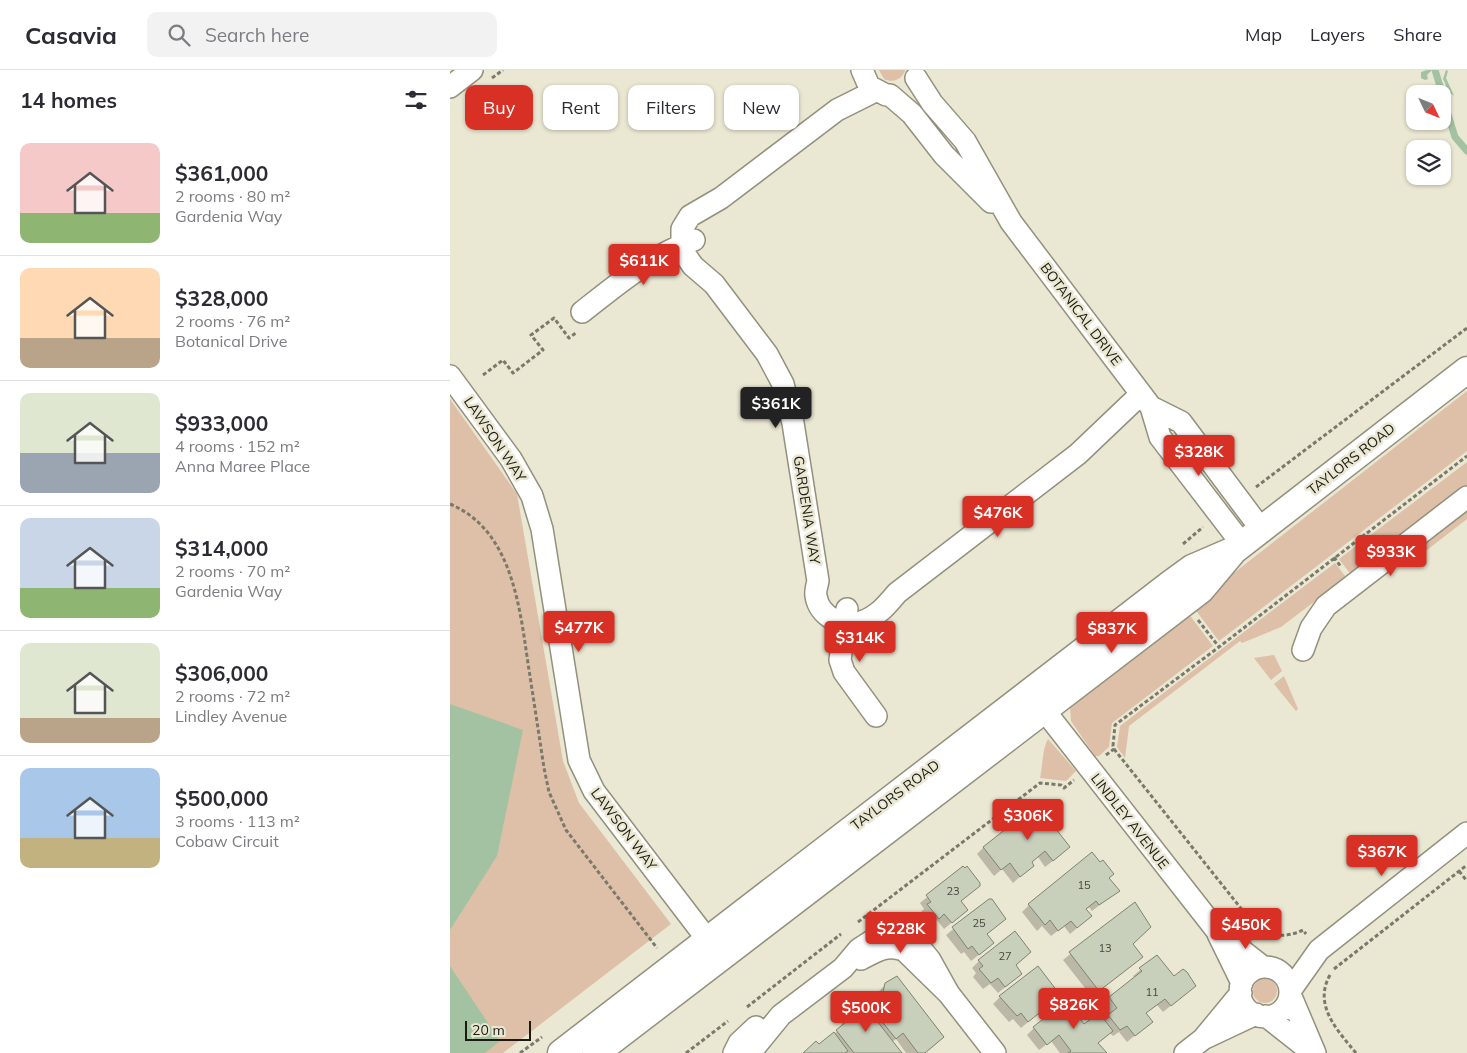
<!DOCTYPE html>
<html lang="en">
<head>
<meta charset="utf-8">
<style>
  body { margin:0; font-family:Mulish,sans-serif; background:#f2f2f3; color:#2b2b33; height:100vh; display:flex; flex-direction:column; font-size:19px; white-space:nowrap }
  * { box-sizing:border-box; margin:0 }
  p { font-size:16px; color:#7c7c81 }
  .icon { flex:none; width:28px; height:28px; fill:none; stroke:currentColor; stroke-width:2; stroke-linecap:round; stroke-linejoin:round }
  .map { position:relative; flex:1; overflow:hidden }
  .panel { display:flex; flex-direction:column; background:#fff; width:450px }
  .panel>* { flex:none }
  .guide { position:absolute; left:15px; top:15px; width:475px; height:45px; display:flex; gap:10px }
  .needle { width:32px; rotate:133deg }
  .buttons { position:absolute; left:956px; top:15px; display:grid; gap:10px }
  .buttons a { display:grid; place-items:center; width:45px; height:45px; border-radius:10px; background:#fff; box-shadow:0 1px 4px #0004; font-size:25px }
  .scale { position:absolute; left:15px; bottom:12px; width:66px; box-sizing:border-box; padding-left:5px; border:2px solid #1b1a13; border-top:0; font-size:14px; line-height:18px; white-space:nowrap; color:#1b1a13; -webkit-text-stroke:4px #eae7d2; paint-order:stroke }
  .price { position:absolute; translate:-50% -42px; padding:0 11px; border-radius:5px; background:#d93025; color:#fff; font-size:16px; line-height:32px; filter:drop-shadow(0 1px 2px #0008) }
  .price::after { content:''; position:absolute; left:50%; top:30px; width:15px; height:11px; margin-left:-8px; background:inherit; clip-path:polygon(0 0,100% 0,50% 100%) }
  .price.current { background:#222; color:#fff }
  ul { padding:0; list-style:none }
  li { display:flex; align-items:center; gap:15px; height:125px; padding:0 20px }
  li+li { border-top:1px solid #e1e1e2 }
  li span { display:grid; place-items:center; flex:none; width:140px; height:100px; border-radius:10px; color:#555 }
  li>.icon { margin-inline-start:auto }
  span .icon { width:60px; height:60px; fill:#fffc; stroke-width:1 }
  li b { font-size:21px }
  h2 { display:flex; justify-content:space-between; align-items:center; height:60px; padding:0 20px; font-size:21px }
  .tag { padding:0 18px; border-radius:10px; background:#fff; box-shadow:0 1px 4px #0004; font-size:18px; line-height:45px }
  .tag.current { background:#d93025; color:#fff }
  header { display:flex; align-items:center; gap:30px; box-sizing:border-box; height:70px; padding:0 25px; background:#fff; border-bottom:1px solid #e1e1e2 }
  header strong { font-size:24px }
  nav { display:flex; gap:28px; margin-inline-start:auto; font-size:18px }
  .search { width:350px; height:45px; background:#f2f2f3; display:flex; align-items:center; gap:12px; box-sizing:border-box; padding:0 18px; border-radius:10px; color:#7c7c81; font-size:19px }
  main { display:flex; flex:1; min-height:0 }
  .map>svg:first-child { display:block }
  .green { fill:#debfa7 }
  .water { fill:#a3c2a1 }
  .shadow { fill:#0003 }
  .lines { fill:none; stroke-linecap:round; stroke-linejoin:round }
  .stream { stroke:#a3c2a1; stroke-width:7 }
  .building { fill:#c8cfbb; stroke:#7e8471 }
  .minor-casing { stroke:#93917d; stroke-width:24 }
  .tertiary-casing { stroke:#93917d; stroke-width:29 }
  .path { stroke:#7a796b; stroke-width:3; stroke-dasharray:4 2.5; stroke-linecap:butt }
  .minor { stroke:#fff; stroke-width:21 }
  .tertiary { stroke:#fff; stroke-width:26 }
  .labels { text-anchor:middle; stroke-width:5; stroke-linejoin:round; paint-order:stroke }
  .number-label { font-size:11px; fill:#46473d }
  .street-label { font-size:14px; fill:#1b1a13; stroke:#eae7d2 }
</style>
</head>
<body>
<header>
<strong>Casavia</strong>
<div class="search"><svg class="icon" aria-label="search" viewBox="0 0 24 24"><circle cx="10" cy="10" r="6"/><path d="M15 15l6 6"/></svg>Search here</div>
<nav><a>Map</a><a>Layers</a><a>Share</a></nav>
</header>
<main>
<section class="panel">
<h2>14 homes<svg class="icon" aria-label="filters" viewBox="0 0 24 24"><path d="M4 7h16M4 17h16"/><circle cx="9" cy="7" r="2"/><circle cx="15" cy="17" r="2"/></svg></h2>
<ul>
<li><span style="background:linear-gradient(#f6c9c9 70%,#8fb573 0)"><svg class="icon" aria-label="home" viewBox="0 0 24 24"><path d="M3 11l9-7 9 7M6 9v11h12V9"/></svg></span><div><b>$361,000</b><p>2 rooms · 80 m²</p><p>Gardenia Way</p></div></li>
<li><span style="background:linear-gradient(#ffd9b3 70%,#b9a48a 0)"><svg class="icon" aria-label="home" viewBox="0 0 24 24"><path d="M3 11l9-7 9 7M6 9v11h12V9"/></svg></span><div><b>$328,000</b><p>2 rooms · 76 m²</p><p>Botanical Drive</p></div></li>
<li><span style="background:linear-gradient(#dfe7d0 60%,#9aa5b1 0)"><svg class="icon" aria-label="home" viewBox="0 0 24 24"><path d="M3 11l9-7 9 7M6 9v11h12V9"/></svg></span><div><b>$933,000</b><p>4 rooms · 152 m²</p><p>Anna Maree Place</p></div></li>
<li><span style="background:linear-gradient(#c9d6e8 70%,#8fb573 0)"><svg class="icon" aria-label="home" viewBox="0 0 24 24"><path d="M3 11l9-7 9 7M6 9v11h12V9"/></svg></span><div><b>$314,000</b><p>2 rooms · 70 m²</p><p>Gardenia Way</p></div></li>
<li><span style="background:linear-gradient(#dfe7d0 75%,#b9a48a 0)"><svg class="icon" aria-label="home" viewBox="0 0 24 24"><path d="M3 11l9-7 9 7M6 9v11h12V9"/></svg></span><div><b>$306,000</b><p>2 rooms · 72 m²</p><p>Lindley Avenue</p></div></li>
<li><span style="background:linear-gradient(#a9c7e8 70%,#c2b280 0)"><svg class="icon" aria-label="home" viewBox="0 0 24 24"><path d="M3 11l9-7 9 7M6 9v11h12V9"/></svg></span><div><b>$500,000</b><p>3 rooms · 113 m²</p><p>Cobaw Circuit</p></div></li>
</ul>
</section>
<div class="map">
<svg width="1017" height="983" viewBox="0 0 1017 983">
  <rect width="100%" height="100%" fill="#eae7d2"/>
  <path class="green" d="M429 0H455V1C451 10 443 13 434 9Z
    M1017 321V381L769 571 744 538V534Z
    M0 329 67 424 113 691 129 733 221 854 53 983H0Z
    M1017 392V416L902 503 899 502 889 489Z
    M1017 438V449L955 497 951 489Z
    M885 493 895 506 894 509 831 557 792 573 790 571 679 656 675 688 667 677 670 656Z
    M738 543 763 576 662 653 659 677 649 686H645L621 651 620 636Z
    M824 585 832 601 821 610 804 588Z
    M834 606 848 639 846 641 824 614Z
    M598 669 626 701 616 711 590 708C593 695 592 680 598 669Z
    M803 921a12 12 0 1 1 24 0a12 12 0 1 1-24 0Z"/>
  <path class="water" d="M977 0H983L986 3 988 2 993 19 996 15 993 9 996 0 998 1 996 8 1004 26 999 22 993 29 992 24H983L989 18 990 11 986 10 982 0 977 5 978 9 975 10 971 8V2Z
    M0 634 73 660 47 786 0 860Z
    M0 896 50 971 35 983H0Z"/>
  <path class="shadow" d="M605 759 612 784 595 797 588 787 581 792 583 795 563 813 552 799 544 806 527 784 534 777Z
    M513 798 529 816 510 832 517 840 494 859 487 850 481 854 471 842 474 839 470 833Z
    M658 809 668 821 642 841 639 837 635 840 641 846 620 864 614 856 601 866 592 856 587 861 572 842 579 835Z
    M539 830 536 879 521 891 514 882 511 884 496 865Z
    M684 833 682 875 691 887 642 927 613 890Z
    M707 886 724 908 745 916 713 942 707 935 695 944 701 952 677 972 669 962 663 966 660 963 648 973 655 983H610L601 971 589 980 577 965 584 958 634 956 654 951 660 945 653 935 685 908 683 906Z
    M529 891 565 896 564 910 548 923 540 914 533 919 523 907 526 903 522 898Z
    M436 914 493 967 486 974 475 983H456L446 969 442 972 451 983H355L382 966 393 956 391 954 404 940 416 938 427 929 429 921Z
    M609 926 571 958 563 949 559 952 543 934 550 927Z"/>
  <g class="lines">
    <path class="stream" d="M985 0 992 23
      M992 25 1005 67 1017 81"/>
  </g>
  <path class="building" d="M590 732 595 739 597 737 606 749 604 750 610 757 606 759 620 777 603 791 595 781 582 792 584 796 570 807 560 793 551 800 533 777Z
    M642 782 650 792 653 790 664 804 659 808 670 821 649 835 646 831 636 839 642 846 627 858 621 851 608 861 600 850 595 855 578 834Z
    M513 796 515 798 517 796 530 813V816L511 831 518 840 502 853 494 844 489 849 477 834 481 832 476 825Z
    M539 829H542L556 849 537 864 544 873 529 885 522 876 518 879 502 857Z
    M685 832 701 857 683 874 693 887 649 921 619 882Z
    M565 861 581 882 566 895 572 904 555 917 548 908 541 913 529 899 533 896 528 890Z
    M707 885 724 906 733 899 737 902 746 916 721 936 715 929 696 943 703 952 685 966 677 956 670 960 658 945 667 938 659 927 692 901 689 898Z
    M588 896 611 926 578 952 571 943 567 946 549 926Z
    M447 906 494 967 475 983H468L453 963 446 969 418 934 433 922 435 913Z
    M616 931 634 954 649 943 663 961 648 973 657 983H618L621 981 609 965 597 975 583 957Z
    M410 933H413L452 983H404L386 960 400 949 397 946Z
    M384 962 398 981 395 983H353L366 971 369 974Z"/>
  <g class="lines">
    <defs>
      <path id="minor" d="M412 0 419 16 436 25
        M466 8 482 33 515 71 561 152 701 337 710 367 792 474
        M0 17 22 0
        M425 21 387 40 271 128 240 146 232 159V168L236 186 243 196 264 214 317 284 333 314 343 353 368 511C367 515 365 522 366 526 369 546 393 559 411 552 427 547 437 535 447 523L628 384 691 324
        M440 25 462 44 494 85 541 132
        M132 242C170 212 198 188 244 170
        M0 306 61 389 82 426 92 459 129 690 144 721 257 869
        M701 337 731 352 811 459
        M397 539 390 590 394 602 426 646
        M853 580 861 558 876 536 1017 427
        M594 640 767 861 813 897
        M768 864 792 913
        M411 889C427 881 435 874 454 880L499 924 545 983
        M790 922a25 25 0 1 1 50 0a25 25 0 1 1-50 0Z
        M840 921 869 880 1017 763
        M840 924 865 983
        M816 946 863 983
        M755 968 806 944
        M284 983 289 973 306 957
        M300 983 331 945 393 898 409 879 437 861 451 862 462 868 480 890 499 924
        M735 983 753 969 791 923"/>
      <path id="tertiary" d="M111 983 720 514 742 498 786 479 1017 300
        M146 983 751 520 782 483"/>
    </defs>
    <use href="#minor" class="minor-casing"/>
    <use href="#tertiary" class="tertiary-casing"/>
    <path class="path" d="M42 8 53 0
      M33 305 53 290 63 303 93 280 81 265 104 248 119 268 127 262
      M806 417 1017 258
      M0 434C64 461 70 541 79 600 84 632 89 665 94 698L99 722 116 760 207 878
      M733 474 753 457
      M884 487 891 497
      M748 550 769 577 1017 386
      M664 679 805 856C820 867 837 868 853 860L856 864
      M656 685 664 679 663 676 665 655 769 577
      M1009 801 1017 811
      M408 852 590 713 611 715 614 718 624 710
      M884 899 1017 795
      M880 905C863 935 887 960 906 983
      M297 937 391 864
      M70 983 92 967
      M236 983 278 951"/>
    <use href="#minor" class="minor"/>
    <use href="#tertiary" class="tertiary"/>
  </g>
  <g class="labels">
    <g class="number-label">
      <text x="634" y="819">15</text>
      <text x="503" y="825">23</text>
      <text x="529" y="857">25</text>
      <text x="655" y="882">13</text>
      <text x="555" y="890">27</text>
      <text x="702" y="926">11</text>
    </g>
    <g class="street-label">
      <text transform="translate(631 244) rotate(53)" y="5">BOTANICAL DRIVE</text>
      <text transform="translate(45 369) rotate(56)" y="5">LAWSON WAY</text>
      <text transform="translate(901 389) rotate(-38)" y="5">TAYLORS ROAD</text>
      <text transform="translate(357 440) rotate(81)" y="5">GARDENIA WAY</text>
      <text transform="translate(445 725) rotate(-37)" y="5">TAYLORS ROAD</text>
      <text transform="translate(680 751) rotate(52)" y="5">LINDLEY AVENUE</text>
      <text transform="translate(174 759) rotate(53)" y="5">LAWSON WAY</text>
    </g>
  </g>
</svg>
<div class="buttons">
<a><svg class="needle" viewBox="-14 -14 28 28"><path d="M0-13l5 13h-10z" fill="#e53935"/><path d="M0 13l5-13h-10z" fill="#7c7c81"/></svg></a>
<a><svg class="icon" aria-label="layers" viewBox="0 0 24 24"><path d="M12 4l9 5-9 5-9-5zM3 14l9 5 9-5"/></svg></a>
</div>
<div class="scale">20 m</div>
<b class="price" style="left:194px;top:216px">$611K</b>
<b class="price current" style="left:326px;top:359px">$361K</b>
<b class="price" style="left:749px;top:407px">$328K</b>
<b class="price" style="left:548px;top:468px">$476K</b>
<b class="price" style="left:941px;top:507px">$933K</b>
<b class="price" style="left:129px;top:583px">$477K</b>
<b class="price" style="left:662px;top:584px">$837K</b>
<b class="price" style="left:410px;top:593px">$314K</b>
<b class="price" style="left:578px;top:771px">$306K</b>
<b class="price" style="left:932px;top:807px">$367K</b>
<b class="price" style="left:796px;top:880px">$450K</b>
<b class="price" style="left:451px;top:884px">$228K</b>
<b class="price" style="left:624px;top:960px">$826K</b>
<b class="price" style="left:416px;top:963px">$500K</b>
<div class="guide">
<a class="tag current">Buy</a>
<a class="tag">Rent</a>
<a class="tag">Filters</a>
<a class="tag">New</a>
</div>
</div>
</main>
</body>
</html>
